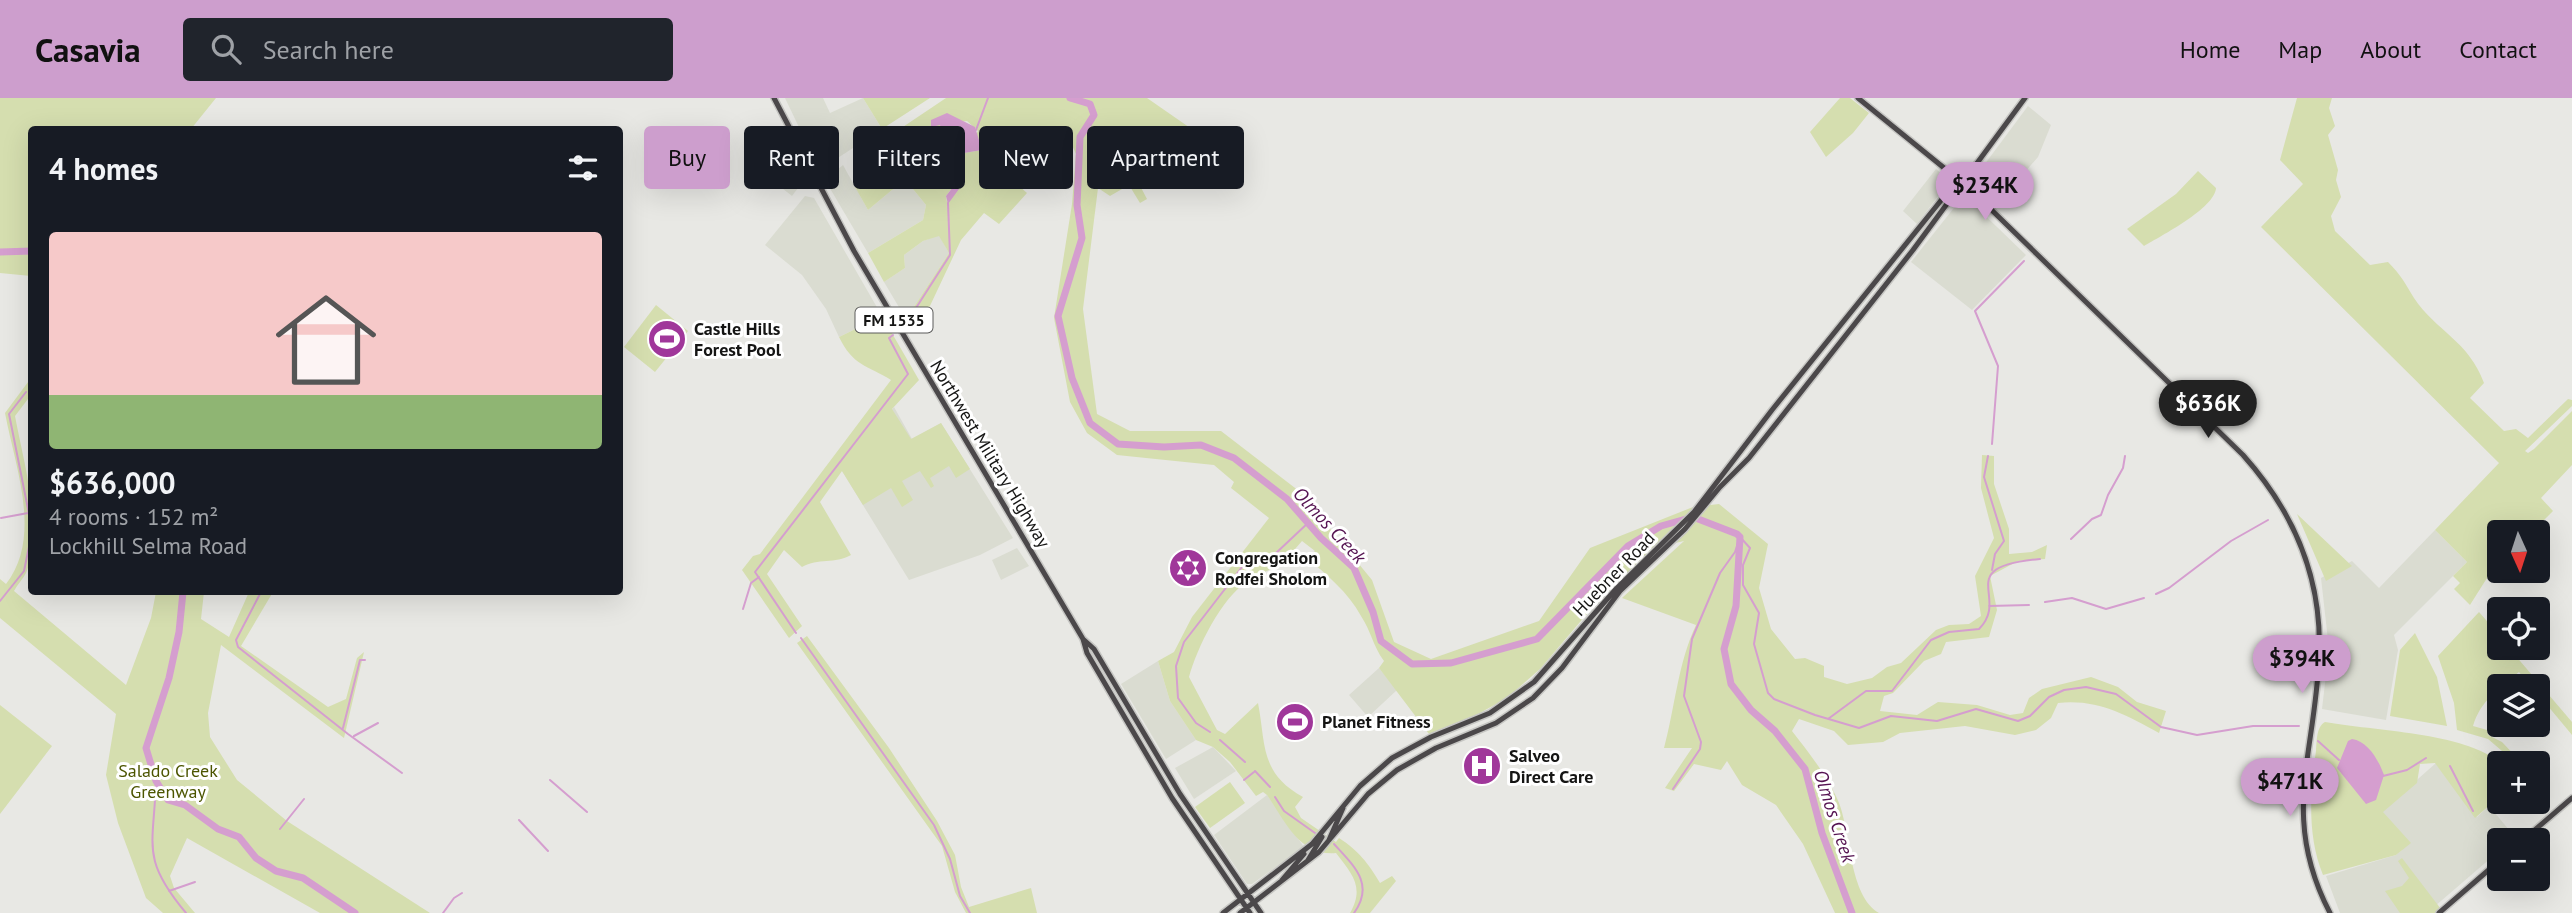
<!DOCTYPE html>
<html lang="en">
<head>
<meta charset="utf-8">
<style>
  body { margin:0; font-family:"PT Sans",sans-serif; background:#20242c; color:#f1f3f6; height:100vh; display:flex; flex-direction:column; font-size:26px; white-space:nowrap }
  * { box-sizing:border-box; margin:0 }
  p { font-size:23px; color:#9ea1a6 }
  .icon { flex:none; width:38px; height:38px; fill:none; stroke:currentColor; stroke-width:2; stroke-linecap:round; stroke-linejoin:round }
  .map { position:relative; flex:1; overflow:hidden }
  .panel { position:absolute; left:28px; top:28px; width:595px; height:469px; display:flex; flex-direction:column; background:#171b24; border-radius:7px; box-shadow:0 7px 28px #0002 }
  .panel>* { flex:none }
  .hud { position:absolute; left:644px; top:28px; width:665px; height:63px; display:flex; gap:14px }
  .needle { width:46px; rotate:177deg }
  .controls { position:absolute; left:2487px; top:422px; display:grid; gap:14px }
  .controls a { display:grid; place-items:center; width:63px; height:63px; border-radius:7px; background:#171b24; box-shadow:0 7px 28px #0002; font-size:35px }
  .price { position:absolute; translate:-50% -60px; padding:0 16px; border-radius:24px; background:#cd9ecd; color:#111; font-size:23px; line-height:46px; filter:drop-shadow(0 2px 4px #0008) }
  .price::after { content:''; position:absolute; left:50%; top:42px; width:21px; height:16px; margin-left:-10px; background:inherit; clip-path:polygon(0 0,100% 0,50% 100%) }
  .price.current { background:#222; color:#fff }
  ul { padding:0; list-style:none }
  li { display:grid; align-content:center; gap:14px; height:371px; padding:0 21px }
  li span { display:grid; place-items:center; height:217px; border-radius:7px; color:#555 }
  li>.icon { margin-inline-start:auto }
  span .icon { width:126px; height:126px; fill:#fffc; stroke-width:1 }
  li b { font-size:30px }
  h2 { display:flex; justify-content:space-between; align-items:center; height:84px; padding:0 21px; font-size:30px }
  .chip { padding:0 24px; border-radius:7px; background:#171b24; box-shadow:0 7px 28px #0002; font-size:24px; line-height:63px }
  .chip.current { background:#cd9ecd; color:#111 }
  header { display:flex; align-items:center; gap:42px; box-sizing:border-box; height:98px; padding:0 35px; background:#cd9ecd; color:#111 }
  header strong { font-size:33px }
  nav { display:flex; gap:38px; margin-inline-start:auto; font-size:24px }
  .search { width:490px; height:63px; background:#20242c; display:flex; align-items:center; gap:18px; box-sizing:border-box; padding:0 24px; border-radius:7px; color:#9ea1a6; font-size:26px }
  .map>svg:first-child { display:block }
  .built { fill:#dadcd1 }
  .green { fill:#d5deaf; fill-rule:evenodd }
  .water { fill:#d59ecf }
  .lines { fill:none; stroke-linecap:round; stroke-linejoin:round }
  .stream { stroke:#d59ecf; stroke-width:2 }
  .river { stroke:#d59ecf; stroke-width:7 }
  .major-casing { stroke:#c6c6c3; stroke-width:8 }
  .major { stroke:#4b484a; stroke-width:5 }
  .labels { text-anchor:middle; stroke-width:6; stroke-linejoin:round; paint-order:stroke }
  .shield { fill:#fff; stroke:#5b5b5a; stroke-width:2 }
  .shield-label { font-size:16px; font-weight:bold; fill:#151514 }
  .poi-label { font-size:18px; font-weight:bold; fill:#151514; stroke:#fff; text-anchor:start }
  .street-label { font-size:18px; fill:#151514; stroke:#fff }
  .park-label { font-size:18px; fill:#4c5500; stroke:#fff }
  .water-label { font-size:19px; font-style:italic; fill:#551351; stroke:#fff }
</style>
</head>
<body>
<header>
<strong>Casavia</strong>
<div class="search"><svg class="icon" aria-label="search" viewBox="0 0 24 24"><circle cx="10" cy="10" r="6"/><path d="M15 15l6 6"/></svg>Search here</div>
<nav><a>Home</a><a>Map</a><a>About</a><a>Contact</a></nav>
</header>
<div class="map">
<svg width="2572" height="815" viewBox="0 0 2572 815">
  <rect width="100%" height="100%" fill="#e8e8e4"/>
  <path class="built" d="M785 0H823L830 15 863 0 882 31 824 69H818Z
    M2028 8 2051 27 2038 59 1998 105 1973 82Z
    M786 49 804 82 792 98 763 75Z
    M843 67 868 112 892 92 908 85 926 107 923 122 868 155 828 87 831 77Z
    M1936 71 1948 81V85L1917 126 1903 113Z
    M805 98 814 100 882 218 839 239 826 211 802 177 765 147Z
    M1966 99 2026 157 1972 212 1911 164 1961 101Z
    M939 137 949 155 906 221 884 184 905 170 904 157 923 143Z
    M894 309 912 341 941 325 1013 440 980 457 909 482 842 373Z
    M2435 432 2467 464 2394 537 2398 552 2386 622 2322 611 2329 551 2321 480 2352 463 2379 490Z
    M1017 450 1029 468 1001 482 992 462Z
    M1158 563 1170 603 1196 642 1166 661 1121 586Z
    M1379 570 1397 592 1368 619 1349 597Z
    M1213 649 1236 673 1194 701 1175 670Z
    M2436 665 2477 719 2489 708 2515 739 2499 742V753L2427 815H2340L2326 778 2396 757 2402 752 2375 719Z
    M1267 697 1304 749 1252 786H1247L1214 737Z"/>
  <path class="green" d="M0 0H216L191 31 32 32 31 178 0 175Z
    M863 0H930L882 31Z
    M946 0H1147L1196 34 1175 55 1137 82 1147 101 1140 105 1129 87 1110 98 1098 90 1083 211 1097 316 1130 333H1221L1299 393 1372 482 1394 544 1431 561 1539 523 1590 450 1693 409 1719 406 1768 446 1759 490 1771 531 1795 561 1805 560 1824 568V579L1847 586 1872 580 1887 569 1901 565 1936 532 1949 527 1969 526 1981 518 1975 478 1994 440 1981 390 1982 357 1994 358V386L2009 431V456L2032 454 2047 447 2045 461 2018 463 1990 478 1997 512 1989 539 1946 544 1941 556 1924 563 1893 595 1884 598 1880 613 1917 617 1938 604 1977 607 2010 617 2023 615 2029 600 2042 591 2091 579 2118 589 2137 604 2166 613 2159 635C2124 616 2098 601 2058 605L2051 620 2036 632 2015 637 1965 628 1900 635 1883 644 1848 647 1834 633 1799 621 1792 633C1809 655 1829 680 1839 705 1851 735 1849 798 1879 815H1835L1803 746 1776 707 1742 687 1727 663 1721 672 1694 666 1674 693 1665 690 1692 650H1664C1675 609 1678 565 1696 527L1622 500 1684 443 1654 450 1592 510 1540 571 1507 600 1478 616 1429 636 1379 570 1384 563C1373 548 1371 533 1361 518 1348 494 1327 477 1307 460L1315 453 1302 443 1289 458 1291 462C1277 469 1261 475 1248 483 1221 500 1197 550 1189 579L1217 632 1225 636 1258 605C1266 645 1259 675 1303 699L1295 709 1301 720 1336 744 1339 740C1359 753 1368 765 1380 785L1392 778 1396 783 1370 815H1350C1365 789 1352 776 1336 755 1299 758 1286 724 1267 697L1263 694 1256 698 1230 664 1213 649 1196 642 1170 603 1158 563 1174 554 1192 519 1269 420 1231 390 1234 384 1214 367 1117 357 1087 335 1070 304 1054 220 1072 106 1076 56 1072 47 1043 77 1033 73 1019 88 1027 95 999 126 984 115 961 142 929 210 911 232 906 221 949 155 939 138 923 143 904 157 905 170 884 184 868 155 923 122 926 107 908 85 892 92 868 112 855 89 887 68 888 63 879 45ZM967 23 978 33 976 37 982 52 964 55 947 104 946 98 953 89 951 76 957 70 962 39 942 34 940 27Z
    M1840 0H1850L1869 15 1853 35 1826 59 1810 34Z
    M2297 0H2332L2329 10 2335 28 2328 37 2338 72 2336 82 2341 99 2331 118 2335 133 2370 167 2388 164C2401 177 2405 185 2414 200 2436 233 2469 243 2484 285L2470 300 2504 333 2516 331 2528 340 2568 301 2572 302V308L2525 353 2528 355 2534 351 2572 313V367L2541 400 2553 413 2532 434H2499V468L2487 480 2470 507 2454 491 2460 485 2453 478 2467 464 2435 432 2499 365 2261 129 2303 86 2280 62Z
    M2198 73 2216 90C2215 110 2161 138 2144 148L2127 131 2176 96Z
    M656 207 688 233 655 274 624 249Z
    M882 218 919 282 892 311 911 341 941 325 970 371 956 380 949 368 930 380 934 388 931 390 920 373 902 383 913 402 902 409 891 390 863 407 842 373 820 404 851 457C835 466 818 460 802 469L784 452 767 476 802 528 789 540 742 472 753 458 760 456 891 282C867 267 853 268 839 239Z
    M31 280V297L15 318C23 362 44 432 26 475 23 481 17 487 14 493L126 587 151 520 156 494H204L201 521 229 539 249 494H273L241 548 328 609 346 601 357 560 364 554 344 640 221 547 208 615 210 639 237 682 287 723 430 815H320L187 740 170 778 174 790 195 815H163L146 800 118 725 106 677 116 616 0 520V481L6 486C43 438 15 369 5 315Z
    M2297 416 2352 468 2326 483Z
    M2479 514 2499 537V550H2509L2572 624V637L2538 596V588H2530L2519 574C2499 590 2481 602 2473 628L2487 632 2488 637 2502 644 2522 665H2516L2488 641 2457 632 2454 605 2438 558Z
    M2415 535 2437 579 2447 628 2390 618 2400 552Z
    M807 538 889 650 937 723 955 757 961 789 969 809 1031 790 1037 815H966L955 794 942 748 797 545Z
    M0 607 52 648 0 716Z
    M2325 624C2374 633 2463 634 2501 665L2499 699 2475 720 2435 665 2420 666 2417 685 2383 714 2411 745 2396 757 2323 777C2307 738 2310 694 2316 653 2317 643 2316 629 2325 624Z
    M1230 684 1245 705 1210 730 1195 709Z
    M2402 760 2444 815H2400L2385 793 2402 788 2409 780 2398 763Z"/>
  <path class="water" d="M947 15 975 29 982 52 964 55 959 91 948 106 946 98 953 89 951 76 957 70 962 40 941 41 938 37 942 34 940 27 931 29V22Z
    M2352 641C2368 643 2379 663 2384 677L2376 702 2366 706 2337 670 2348 643Z"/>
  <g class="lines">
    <path class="stream" d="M976 32 988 0
      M907 224 950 157 948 105
      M26 294 9 316 32 431
      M1992 346 1998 268 1975 213 2024 163
      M1988 358 1984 379 2004 443 1995 456 1992 472
      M1 420 28 415
      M2071 441 2092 421 2101 417 2108 397 2123 370 2125 358
      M261 494 236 542 238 549 348 636 402 675
      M2156 496 2169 490 2231 443 2268 422
      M0 503 24 473 32 434
      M2045 504 2072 500 2106 511 2144 500
      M1989 508 2029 507
      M743 511 751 485 759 479
      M796 535 755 474 908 276 889 240 893 237
      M801 540 934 727 950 761 960 798 970 815
      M1828 621 1866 593H1892L1931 542 1949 534 1979 531C2011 499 1951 469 2040 461
      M343 630 360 562H365
      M1210 634 1196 625 1178 600 1176 568 1184 544 1242 469 1275 456 1309 424
      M354 638 378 625
      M1220 642 1245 664
      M2318 643 2339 662
      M2450 668 2473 713
      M1255 673 1270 689
      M2383 678 2407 672 2426 660
      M550 682 587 714
      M1244 682 1254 674
      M156 683C154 748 140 760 186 815
      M1673 691 1700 651 1701 644 1684 598 1692 541 1720 475 1735 454 1740 439 1750 450 1743 467V487L1759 515 1754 546 1768 595 1774 601 1815 617 1859 630 1891 618 1937 623 1976 611 2018 623 2030 618 2049 599 2064 592 2086 589 2116 596 2161 629 2197 637 2253 628H2299
      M1275 699 1284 713 1315 735
      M519 722 548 753
      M280 731 304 701
      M1334 746C1354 768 1375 786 1354 815
      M169 793 195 784
      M443 815 454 800 462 795"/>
    <path class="river" d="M1070 0 1090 6 1094 17 1080 39 1077 107 1082 140 1058 218 1072 280 1090 325 1118 346 1164 349 1201 347 1234 360 1287 401 1321 440 1354 470 1373 514 1381 543 1412 566 1451 565 1537 541 1628 448 1661 428 1693 419 1737 436 1740 439 1736 508 1724 551 1731 586 1751 612 1775 633 1805 671 1822 735 1852 815
      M0 154 32 153
      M183 494 179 534 169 580 146 650 156 683 168 702 185 707 218 731 239 739 256 760 276 773 303 780 355 815"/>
    <defs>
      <path id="major" d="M774 0 854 153 1083 541 1087 555 1172 700 1250 815
        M1858 0 1970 91 2243 357C2294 414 2323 482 2319 560 2315 657 2280 719 2330 815
        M1083 541 1094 551 1180 696 1261 815
        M1329 742 1343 710
        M2523 742 2572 700
        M1308 762 1322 739
        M1282 782 1304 756
        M1223 815 1312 746 1360 688 1392 660 1431 639 1490 615 1534 584 1616 491 1694 414 1772 312 1951 90 1959 84
        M1240 815 1319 754 1368 696 1397 672 1436 650 1496 625 1533 600 1562 570 1620 493 1685 431 1720 389 1749 360 1913 152 2025 0
        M2439 815 2499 763"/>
    </defs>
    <use href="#major" class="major-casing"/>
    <use href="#major" class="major"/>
  </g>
  <defs>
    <symbol id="stadium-disc" viewBox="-11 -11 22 22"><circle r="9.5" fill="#a0379a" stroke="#fff"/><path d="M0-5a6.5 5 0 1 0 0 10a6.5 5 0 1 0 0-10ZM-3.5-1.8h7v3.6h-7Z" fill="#fff"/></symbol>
    <symbol id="synagogue-disc" viewBox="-11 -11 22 22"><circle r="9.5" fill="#a0379a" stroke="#fff"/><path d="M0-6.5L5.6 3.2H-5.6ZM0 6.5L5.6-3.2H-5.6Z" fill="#fff"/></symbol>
    <symbol id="hospital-disc" viewBox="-11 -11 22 22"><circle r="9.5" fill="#a0379a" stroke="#fff"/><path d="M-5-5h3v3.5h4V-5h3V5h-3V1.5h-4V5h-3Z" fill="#fff"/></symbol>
  </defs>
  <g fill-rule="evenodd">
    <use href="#stadium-disc" x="645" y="219" width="44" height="44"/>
    <use href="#synagogue-disc" x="1166" y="448" width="44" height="44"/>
    <use href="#stadium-disc" x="1273" y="602" width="44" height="44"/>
    <use href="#hospital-disc" x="1460" y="646" width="44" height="44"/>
  </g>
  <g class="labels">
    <rect class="shield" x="855.5" y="209.5" width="77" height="25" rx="5"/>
    <g class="shield-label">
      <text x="894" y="228">FM 1535</text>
    </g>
    <g class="poi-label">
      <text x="694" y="237">Castle Hills<tspan x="694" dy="21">Forest Pool</tspan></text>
      <text x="1215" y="466">Congregation<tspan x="1215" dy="21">Rodfei Sholom</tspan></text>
      <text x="1322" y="630">Planet Fitness</text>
      <text x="1509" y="664">Salveo<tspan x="1509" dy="21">Direct Care</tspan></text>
    </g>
    <g class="street-label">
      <text transform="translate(990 356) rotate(59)" y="6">Northwest Military Highway</text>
      <text transform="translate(1614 476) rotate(-46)" y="6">Huebner Road</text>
    </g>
    <g class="park-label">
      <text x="168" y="679">Salado Creek<tspan x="168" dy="21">Greenway</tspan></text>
    </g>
    <g class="water-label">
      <text transform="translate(1330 427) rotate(47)" y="7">Olmos Creek</text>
      <text transform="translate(1835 718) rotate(72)" y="7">Olmos Creek</text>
    </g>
  </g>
</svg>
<div class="controls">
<a><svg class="needle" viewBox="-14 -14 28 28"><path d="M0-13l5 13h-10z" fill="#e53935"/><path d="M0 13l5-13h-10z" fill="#9ea1a6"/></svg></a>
<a><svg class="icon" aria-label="locate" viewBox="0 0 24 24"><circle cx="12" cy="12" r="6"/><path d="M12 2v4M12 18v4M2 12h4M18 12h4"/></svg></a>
<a><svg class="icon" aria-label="layers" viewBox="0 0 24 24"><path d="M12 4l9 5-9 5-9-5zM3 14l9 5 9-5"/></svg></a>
<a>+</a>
<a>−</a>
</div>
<b class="price" style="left:1985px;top:124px">$234K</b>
<b class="price current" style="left:2208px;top:342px">$636K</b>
<b class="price" style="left:2302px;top:597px">$394K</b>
<b class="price" style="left:2290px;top:720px">$471K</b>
<div class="hud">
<a class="chip current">Buy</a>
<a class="chip">Rent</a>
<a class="chip">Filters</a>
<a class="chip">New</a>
<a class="chip">Apartment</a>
</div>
<section class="panel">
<h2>4 homes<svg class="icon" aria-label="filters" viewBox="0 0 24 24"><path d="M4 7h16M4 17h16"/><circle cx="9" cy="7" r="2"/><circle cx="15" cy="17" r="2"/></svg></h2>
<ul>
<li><span style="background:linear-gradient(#f6c9c9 75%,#8fb573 0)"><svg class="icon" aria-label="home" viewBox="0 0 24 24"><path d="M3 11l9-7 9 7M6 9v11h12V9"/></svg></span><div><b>$636,000</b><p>4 rooms · 152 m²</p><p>Lockhill Selma Road</p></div></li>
</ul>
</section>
</div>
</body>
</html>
